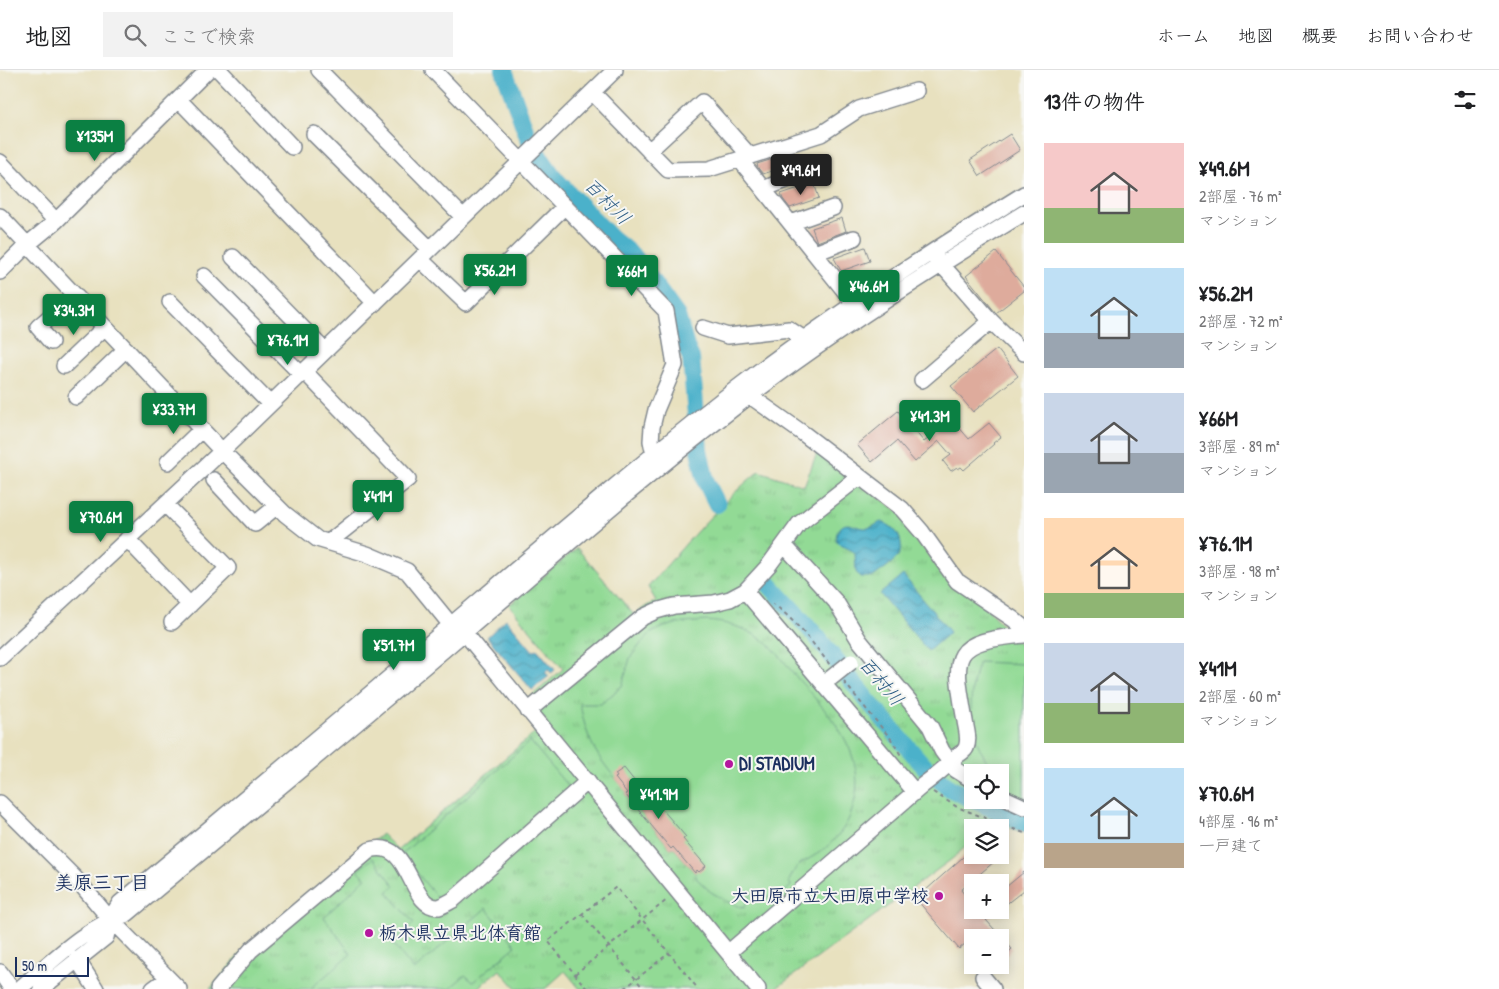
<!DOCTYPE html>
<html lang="ja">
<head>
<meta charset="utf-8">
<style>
  body { margin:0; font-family:"Patrick Hand","Klee One",sans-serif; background:#f2f2f2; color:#202124; height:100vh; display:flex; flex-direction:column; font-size:19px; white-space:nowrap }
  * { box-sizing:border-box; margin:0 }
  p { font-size:16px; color:#757577 }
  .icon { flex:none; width:28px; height:28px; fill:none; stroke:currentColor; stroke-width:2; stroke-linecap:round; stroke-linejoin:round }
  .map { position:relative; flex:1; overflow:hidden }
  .details { display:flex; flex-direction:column; background:#fff; width:475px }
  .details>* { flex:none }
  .buttons { position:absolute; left:964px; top:694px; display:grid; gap:10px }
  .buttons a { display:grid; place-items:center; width:45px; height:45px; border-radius:0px; background:#fff; box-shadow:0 2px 12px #0003; font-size:25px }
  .scale { position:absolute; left:15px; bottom:12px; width:74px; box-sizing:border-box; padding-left:5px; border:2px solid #1b2f5e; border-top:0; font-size:14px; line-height:18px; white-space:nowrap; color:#1b2f5e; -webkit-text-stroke:4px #f6f6f2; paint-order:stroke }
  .price { position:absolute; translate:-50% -42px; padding:0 11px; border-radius:5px; background:#0b8043; color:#fff; font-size:16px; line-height:32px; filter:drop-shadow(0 1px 2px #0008) }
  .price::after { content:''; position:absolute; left:50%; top:30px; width:15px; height:11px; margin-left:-8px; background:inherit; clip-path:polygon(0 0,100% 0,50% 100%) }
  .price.selected { background:#222; color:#fff }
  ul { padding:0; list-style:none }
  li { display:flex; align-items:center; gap:15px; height:125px; padding:0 20px }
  li span { display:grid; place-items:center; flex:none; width:140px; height:100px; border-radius:0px; color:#555 }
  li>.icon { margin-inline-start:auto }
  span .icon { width:60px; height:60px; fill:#fffc; stroke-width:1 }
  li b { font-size:21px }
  h2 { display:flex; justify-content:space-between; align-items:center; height:60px; padding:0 20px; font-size:21px }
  header { display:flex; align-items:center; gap:30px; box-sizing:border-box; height:70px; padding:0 25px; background:#fff; border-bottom:1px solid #e0e0e0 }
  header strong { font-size:24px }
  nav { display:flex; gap:28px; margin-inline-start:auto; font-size:18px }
  .search { width:350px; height:45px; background:#f2f2f2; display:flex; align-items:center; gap:12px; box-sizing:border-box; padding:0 18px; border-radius:0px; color:#757577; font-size:19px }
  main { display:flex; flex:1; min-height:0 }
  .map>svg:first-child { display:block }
  .park { fill:url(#park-tufts); stroke:#56847a; fill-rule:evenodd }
  .pitch { fill:#92da95; stroke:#56847a }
  .water { fill:url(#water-waves); stroke:#337094 }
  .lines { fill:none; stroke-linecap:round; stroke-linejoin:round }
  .river { stroke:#4bb1ca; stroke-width:18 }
  .building { fill:#deab9c }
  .minor-casing { stroke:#82888e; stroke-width:18 }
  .path { stroke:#82888e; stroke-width:2; stroke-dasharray:4 4; stroke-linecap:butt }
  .minor { stroke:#fff; stroke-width:15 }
  .minor-bridge-casing { stroke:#82888e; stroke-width:18; stroke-linecap:butt }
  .minor-bridge { stroke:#fff; stroke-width:15 }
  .poi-dot { fill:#b5179e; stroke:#f6f6f2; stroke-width:2 }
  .labels { text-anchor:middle; stroke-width:4; stroke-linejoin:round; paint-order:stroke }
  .poi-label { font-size:18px; font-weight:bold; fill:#1b2f5e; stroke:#f6f6f2; text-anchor:start }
  .water-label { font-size:19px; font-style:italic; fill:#2c5c84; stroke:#f6f6f2 }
  .neighbourhood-label { font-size:19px; font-weight:bold; fill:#1b2f5e; stroke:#f6f6f2 }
</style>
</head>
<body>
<header>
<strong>地図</strong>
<div class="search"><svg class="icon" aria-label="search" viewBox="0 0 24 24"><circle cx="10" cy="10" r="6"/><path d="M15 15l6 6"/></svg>ここで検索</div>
<nav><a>ホーム</a><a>地図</a><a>概要</a><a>お問い合わせ</a></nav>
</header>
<main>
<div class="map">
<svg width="1024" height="919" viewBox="0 0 1024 919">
  <defs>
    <pattern id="park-tufts" width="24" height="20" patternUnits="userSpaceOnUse" patternTransform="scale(1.25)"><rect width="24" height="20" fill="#92da95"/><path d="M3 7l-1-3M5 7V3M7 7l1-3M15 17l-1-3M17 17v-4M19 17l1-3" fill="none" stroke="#7dbb83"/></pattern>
    <pattern id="water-waves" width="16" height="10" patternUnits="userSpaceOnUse" patternTransform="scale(1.25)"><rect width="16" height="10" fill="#4bb1ca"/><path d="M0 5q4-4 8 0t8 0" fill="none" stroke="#3e90a7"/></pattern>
  </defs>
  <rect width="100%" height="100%" fill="#f6f6f2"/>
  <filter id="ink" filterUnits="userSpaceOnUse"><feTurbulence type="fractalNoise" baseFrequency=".02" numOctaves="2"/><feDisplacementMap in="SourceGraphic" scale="10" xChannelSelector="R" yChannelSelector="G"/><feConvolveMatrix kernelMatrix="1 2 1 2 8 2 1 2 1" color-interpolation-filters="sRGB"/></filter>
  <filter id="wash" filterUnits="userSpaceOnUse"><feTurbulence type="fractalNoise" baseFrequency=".0096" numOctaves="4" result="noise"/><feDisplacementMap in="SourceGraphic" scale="20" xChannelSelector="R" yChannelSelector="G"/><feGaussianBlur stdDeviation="1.12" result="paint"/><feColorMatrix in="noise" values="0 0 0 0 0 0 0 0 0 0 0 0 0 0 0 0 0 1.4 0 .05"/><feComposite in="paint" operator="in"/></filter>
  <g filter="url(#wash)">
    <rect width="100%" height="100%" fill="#e8e1bf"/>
    <path class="park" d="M817 383 898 441 1024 579V763L991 751 992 755 989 757 972 758V771L952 789 775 919H580L565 901 545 919H517L500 900 476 919H210L247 876 382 764 398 780 547 652 527 630 563 599 509 535 577 478 634 545 645 537 656 531 648 517C683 477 718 435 759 401L804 416ZM972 702H1000V730H972Z"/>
    <path class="pitch" d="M706 551C726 552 746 558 763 570 777 580 787 596 798 609 833 649 873 688 850 746 844 762 827 779 812 787 808 790 803 791 799 795 794 799 792 805 789 811L791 816 777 829 752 822 744 838 728 832 711 822 697 809 695 803 673 777 671 779 625 724 627 722C600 690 588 677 580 634H601L622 616 630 588 643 571 651 563 664 557 675 554Z
      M979 592 1024 594V735L1016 729 1000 710V702H993C987 691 979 679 975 666 969 644 970 614 979 592Z
      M530 671 571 720 442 834 402 784Z
      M373 788 395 816 387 822 414 853 392 873 414 900 486 838 516 876 473 912 465 905 449 919H310L351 884 324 847 366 808 358 800Z"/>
    <path class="water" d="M881 452C895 455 907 472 898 486 892 494 881 501 873 507H860L856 502 855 483C850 478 840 476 838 473 835 469 836 465 838 461 846 447 855 459 866 458 873 458 876 454 881 452Z
      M903 505 950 562 928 581 880 524Z
      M506 549 533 581 537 579 555 600 551 603 548 599 545 602 549 606 532 620 487 567Z"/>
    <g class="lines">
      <path class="river" d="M504 0 526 62 532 76 555 109 611 168 635 188 677 246 686 277 691 288 699 380 706 412 717 434
        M766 511 817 567 867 630 923 695 949 718 972 729
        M975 730 1024 753"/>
    </g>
    <g id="blocks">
      <path class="building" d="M1010 64 1020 80 980 106 970 90Z
        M789 84 792 94 763 104 758 98 757 94Z
        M814 113 819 128 790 138 783 129 781 124Z
        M842 148 846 161 817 172 812 158Z
        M865 177 870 191 841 201 834 188Z
        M996 182 1024 217V221L996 243 966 206Z
        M997 279 1018 306 973 342 951 316Z
        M898 341 924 372 952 349 969 369 989 353 1001 367 993 373 994 374 964 400 961 397 958 399 957 397 951 401 943 391 951 385 939 371 915 392 897 371 872 392 857 375Z
        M624 698 636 713 638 711 686 767 683 769 706 796 699 802 697 800 695 803 673 777 671 779 625 724 627 723 615 708 617 707 615 704Z
        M972 779V785H1002L961 820 972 834V840H998L986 850 1012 879 1000 890V868H972L959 879 916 829Z
        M1024 802V820L1000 839V822Z"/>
    </g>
  </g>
  <g filter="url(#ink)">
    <use href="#blocks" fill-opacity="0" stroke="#82888e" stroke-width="1"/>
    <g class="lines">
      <defs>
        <path id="minor" d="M219 0 292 77
          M319 0 463 147
          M433 0 666 241 675 295 656 340 652 357 651 371 654 385
          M592 22 668 100 709 99 821 64 859 39 916 21
          M179 30 375 233
          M314 64 430 179
          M649 81 702 32 750 86
          M0 92 56 151
          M744 95 855 234
          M763 119 802 104
          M0 146 222 381 285 444 317 469 367 484 407 501 451 555 464 562 758 919
          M791 153 833 138
          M815 183 854 168
          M233 187 325 281
          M935 187 991 251 1024 283
          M420 189 466 233 565 136
          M0 202 27 175 56 151 208 0
          M204 206 301 304
          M170 232 270 334
          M703 258 728 266 789 259 804 269
          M51 272 38 257 75 225
          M64 296 105 257
          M304 301 408 409 329 472
          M922 310 991 251
          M743 321 804 364 902 439 922 462 957 511 1013 549 1024 558
          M76 327 126 279
          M168 392 202 359
          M214 410 255 454 277 436
          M165 434 228 498 172 552
          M127 469 190 535
          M784 475 836 532 859 570 930 656 942 681 956 700 972 710
          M745 521 915 722
          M0 588 222 381 615 0
          M528 641 643 547 656 541 674 536 714 533 730 529 745 521 769 495 799 454 859 407
          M1000 726 1024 737
          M0 733 78 811 110 849 179 919
          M729 882 923 715C935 706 947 697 958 685 961 683 965 681 966 678 970 669 966 659 965 651 953 583 950 572 1024 565
          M77 889 96 919
          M0 902 9 915
          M983 907 993 919
          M19 919C53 891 85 857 127 844 240 749 354 657 466 561 559 482 651 401 748 327 836 260 930 201 1024 143
          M41 919 106 867 110 849 120 833C231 740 343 648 452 554 546 474 639 394 737 318 828 248 926 185 1024 124
          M153 919 168 908
          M218 919 251 880 370 780C412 767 408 839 439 837 443 836 449 832 453 830L588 711"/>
      </defs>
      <use href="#minor" class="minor-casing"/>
      <path class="path" d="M772 533C794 549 813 573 830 595
        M844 612 891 669 902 687
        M933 722 957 737 1024 763
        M582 844 644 919
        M575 904 668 829
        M587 919 548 871 616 817 698 919
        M624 919 669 883"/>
      <use href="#minor" class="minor"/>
      <defs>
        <path id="minor-bridge" d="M831 608 851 592"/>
      </defs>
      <use href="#minor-bridge" class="minor-bridge-casing"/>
      <use href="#minor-bridge" class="minor-bridge"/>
    </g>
  </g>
  <g class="poi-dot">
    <circle cx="729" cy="694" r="5"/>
    <circle cx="939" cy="826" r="5"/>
    <circle cx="369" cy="863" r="5"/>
  </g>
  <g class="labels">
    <g class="poi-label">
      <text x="739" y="700">DI STADIUM</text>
      <text x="929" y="832" text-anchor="end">大田原市立大田原中学校</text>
      <text x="379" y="869">栃木県立県北体育館</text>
    </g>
    <g class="water-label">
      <text transform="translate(608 131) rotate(45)" y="7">百村川</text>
      <text transform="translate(882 611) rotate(50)" y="7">百村川</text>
    </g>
    <g class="neighbourhood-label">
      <text x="102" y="819">美原三丁目</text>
    </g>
  </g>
</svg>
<div class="buttons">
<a><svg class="icon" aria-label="locate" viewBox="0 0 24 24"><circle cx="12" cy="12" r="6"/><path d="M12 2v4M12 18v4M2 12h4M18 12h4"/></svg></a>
<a><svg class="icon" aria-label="layers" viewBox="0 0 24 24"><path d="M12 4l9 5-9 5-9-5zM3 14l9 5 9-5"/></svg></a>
<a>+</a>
<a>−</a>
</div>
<div class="scale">50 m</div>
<b class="price" style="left:95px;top:92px">¥135M</b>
<b class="price selected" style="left:801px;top:126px">¥49.6M</b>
<b class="price" style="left:495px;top:226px">¥56.2M</b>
<b class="price" style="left:632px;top:227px">¥66M</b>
<b class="price" style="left:869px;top:242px">¥46.6M</b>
<b class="price" style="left:74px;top:266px">¥34.3M</b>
<b class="price" style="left:288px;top:296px">¥76.1M</b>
<b class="price" style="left:174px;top:365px">¥33.7M</b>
<b class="price" style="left:930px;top:372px">¥41.3M</b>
<b class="price" style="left:378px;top:452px">¥41M</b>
<b class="price" style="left:101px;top:473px">¥70.6M</b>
<b class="price" style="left:394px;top:601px">¥51.7M</b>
<b class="price" style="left:659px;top:750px">¥41.9M</b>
</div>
<section class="details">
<h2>13件の物件<svg class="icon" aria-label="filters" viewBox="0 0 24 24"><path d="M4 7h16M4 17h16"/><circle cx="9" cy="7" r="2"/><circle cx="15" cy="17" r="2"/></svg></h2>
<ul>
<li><span style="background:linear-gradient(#f6c9c9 65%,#8fb573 0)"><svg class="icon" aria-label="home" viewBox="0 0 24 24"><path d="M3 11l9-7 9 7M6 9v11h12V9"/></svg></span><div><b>¥49.6M</b><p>2部屋 · 76 m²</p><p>マンション</p></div></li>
<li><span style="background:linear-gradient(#bfe0f5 65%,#9aa5b1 0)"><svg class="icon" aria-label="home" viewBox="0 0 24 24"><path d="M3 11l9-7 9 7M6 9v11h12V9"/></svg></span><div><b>¥56.2M</b><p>2部屋 · 72 m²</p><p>マンション</p></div></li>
<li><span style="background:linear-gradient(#c9d6e8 60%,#9aa5b1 0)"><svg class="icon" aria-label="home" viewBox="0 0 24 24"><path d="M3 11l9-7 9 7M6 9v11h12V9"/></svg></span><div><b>¥66M</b><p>3部屋 · 89 m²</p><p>マンション</p></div></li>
<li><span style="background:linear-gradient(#ffd9b3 75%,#8fb573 0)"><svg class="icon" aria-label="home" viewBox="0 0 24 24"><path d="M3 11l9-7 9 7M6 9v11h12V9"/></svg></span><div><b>¥76.1M</b><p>3部屋 · 98 m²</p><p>マンション</p></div></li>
<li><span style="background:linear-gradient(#c9d6e8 60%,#8fb573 0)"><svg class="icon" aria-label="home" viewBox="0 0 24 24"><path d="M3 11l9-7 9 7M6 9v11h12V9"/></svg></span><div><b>¥41M</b><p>2部屋 · 60 m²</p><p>マンション</p></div></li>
<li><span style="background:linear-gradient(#bfe0f5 75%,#b9a48a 0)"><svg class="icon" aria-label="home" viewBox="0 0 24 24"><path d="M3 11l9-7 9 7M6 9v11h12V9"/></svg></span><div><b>¥70.6M</b><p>4部屋 · 96 m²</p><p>一戸建て</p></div></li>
</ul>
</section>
</main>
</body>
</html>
